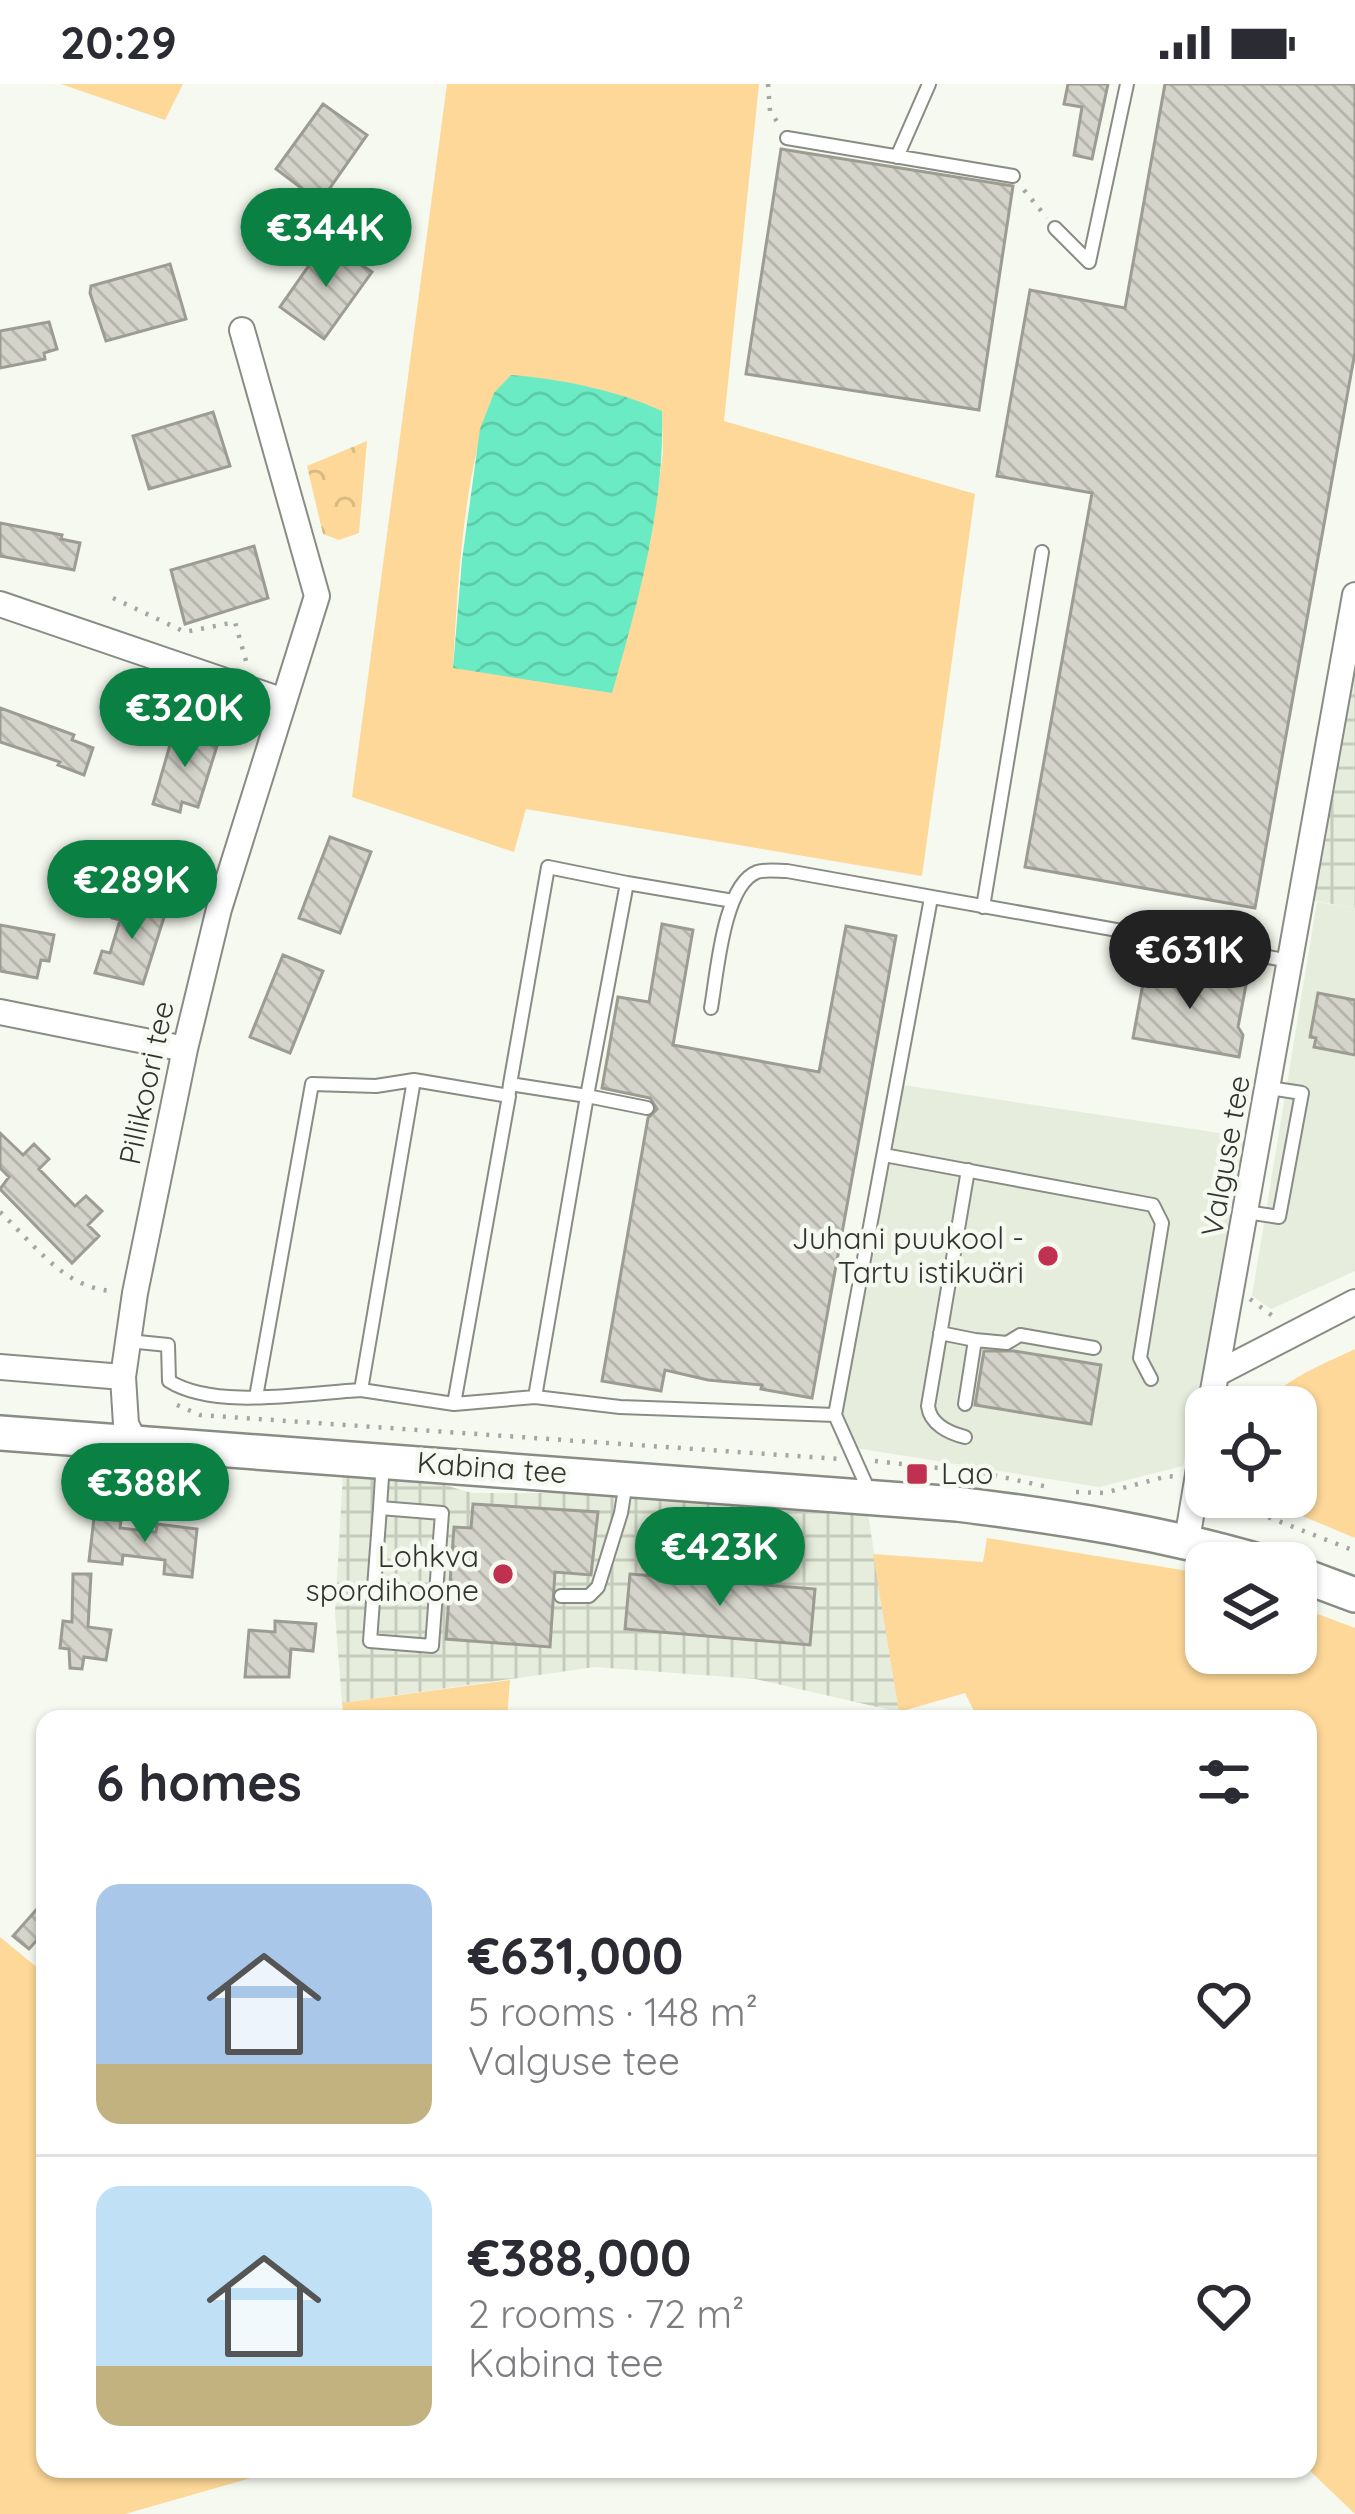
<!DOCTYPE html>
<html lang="en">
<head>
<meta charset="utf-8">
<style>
  body { margin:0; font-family:Quicksand,sans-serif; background:#f2f2f3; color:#2b2b33; height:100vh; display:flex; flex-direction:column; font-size:45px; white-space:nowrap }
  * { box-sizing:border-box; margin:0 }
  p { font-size:39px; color:#7c7c81 }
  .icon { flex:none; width:66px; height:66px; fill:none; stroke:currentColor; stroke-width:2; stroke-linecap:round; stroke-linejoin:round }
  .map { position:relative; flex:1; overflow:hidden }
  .details { position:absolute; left:36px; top:1626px; width:1281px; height:768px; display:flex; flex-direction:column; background:#fff; border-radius:24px; box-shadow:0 3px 9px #0004 }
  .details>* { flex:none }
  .controls { position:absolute; left:1185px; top:1302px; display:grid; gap:24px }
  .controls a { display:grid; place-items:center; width:132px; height:132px; border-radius:24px; background:#fff; box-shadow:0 3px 9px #0004; font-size:60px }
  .price { position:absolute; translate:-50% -102px; padding:0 27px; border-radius:42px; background:#0b8043; color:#fff; font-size:39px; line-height:78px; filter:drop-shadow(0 3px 6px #0008) }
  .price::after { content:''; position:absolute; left:50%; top:72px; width:36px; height:27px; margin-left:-18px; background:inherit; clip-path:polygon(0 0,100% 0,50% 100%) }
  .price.on { background:#222; color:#fff }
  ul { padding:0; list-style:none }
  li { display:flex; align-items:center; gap:36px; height:300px; padding:0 60px }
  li+li { border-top:3px solid #e1e1e2 }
  li span { display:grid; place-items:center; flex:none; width:336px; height:240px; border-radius:24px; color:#555 }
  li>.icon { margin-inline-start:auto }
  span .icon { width:144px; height:144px; fill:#fffc; stroke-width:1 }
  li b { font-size:51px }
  h2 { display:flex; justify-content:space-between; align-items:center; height:144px; padding:0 60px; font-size:51px }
  .status { display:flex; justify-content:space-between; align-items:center; height:84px; padding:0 60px; background:#fff; direction:ltr }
  .status svg { height:33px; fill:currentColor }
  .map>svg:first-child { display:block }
  .built { fill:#e6eddc }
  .industrial { fill:url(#industrial-grid) }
  .grass { fill:#fed898; fill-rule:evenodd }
  .forest { fill:url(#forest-crowns) }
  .water { fill:url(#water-waves) }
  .building { fill:url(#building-back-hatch); stroke:#9d9c93; stroke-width:3 }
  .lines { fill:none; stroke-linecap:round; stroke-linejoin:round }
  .lane-casing { stroke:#898c84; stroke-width:16 }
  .street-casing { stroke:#898c84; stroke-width:28 }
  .secondary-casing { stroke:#898c84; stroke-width:38 }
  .path { stroke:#a4a7a0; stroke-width:4.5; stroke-dasharray:3 9; stroke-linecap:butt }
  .lane { stroke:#fff; stroke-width:12 }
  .street { stroke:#fff; stroke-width:24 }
  .secondary { stroke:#fff; stroke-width:33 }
  .poi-dot { fill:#c03050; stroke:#f5f9ef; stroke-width:4.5 }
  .labels { text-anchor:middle; stroke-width:9; stroke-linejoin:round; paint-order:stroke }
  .street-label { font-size:30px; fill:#31332f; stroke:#f5f9ef }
  .poi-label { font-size:30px; fill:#31332f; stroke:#f5f9ef; text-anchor:end }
</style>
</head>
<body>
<div class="status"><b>20:29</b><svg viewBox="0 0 49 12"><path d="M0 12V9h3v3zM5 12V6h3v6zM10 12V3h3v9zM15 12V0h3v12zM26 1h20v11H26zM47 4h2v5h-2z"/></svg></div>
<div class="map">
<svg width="1355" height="2430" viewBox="0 0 1355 2430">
  <defs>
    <pattern id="industrial-grid" width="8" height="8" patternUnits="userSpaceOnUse" patternTransform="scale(3)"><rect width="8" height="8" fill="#e6eddc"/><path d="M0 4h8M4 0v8" fill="none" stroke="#c6ccbd"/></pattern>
    <pattern id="forest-crowns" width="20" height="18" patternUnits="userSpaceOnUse" patternTransform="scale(3)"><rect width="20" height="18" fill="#fed898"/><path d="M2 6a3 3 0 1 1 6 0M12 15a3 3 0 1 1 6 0" fill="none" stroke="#daba83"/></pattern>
    <pattern id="water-waves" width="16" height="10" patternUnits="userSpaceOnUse" patternTransform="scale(3)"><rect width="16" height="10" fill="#6bebc3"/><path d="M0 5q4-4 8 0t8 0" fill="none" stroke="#5dcaa8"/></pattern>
    <pattern id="building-back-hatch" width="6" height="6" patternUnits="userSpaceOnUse" patternTransform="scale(3)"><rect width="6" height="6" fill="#d5d4ca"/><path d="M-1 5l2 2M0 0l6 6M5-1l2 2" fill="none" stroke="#b7b6ae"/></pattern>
  </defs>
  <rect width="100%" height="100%" fill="#f5f9ef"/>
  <path class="built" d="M1317 818 1355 824V1187L1271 1225 1252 1212Z
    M903 1001 1246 1053 1211 1257 1183 1382 1099 1403 837 1361Z"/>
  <path class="industrial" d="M1355 562V824L1309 816Z
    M343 1389 427 1396 472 1409H596L868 1430 899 1628 755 1595 595 1583 342 1619 335 1529Z"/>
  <path class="grass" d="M61 0H183L165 36Z
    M447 0H759L724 337 975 410 922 792 526 725 514 768 352 713ZM494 309 662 327 663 369 651 455 453 584C458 496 463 391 494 309Z
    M1355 1265V1454L1257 1413H1296V1323H1262C1285 1294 1322 1281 1355 1265Z
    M987 1454 1206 1490V1569H1296V1522L1355 1544V2430L1308 2385V1635H978L965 1609 899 1628 873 1470 983 1478Z
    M510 1596 507 1635H344L342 1619Z
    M0 1853 45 1890V2385H282L125 2430H0Z"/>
  <path class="forest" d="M367 357 359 449 339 456 323 450 307 382Z"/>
  <path class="water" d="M511 291C561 295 616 306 662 327 665 423 638 518 612 609L453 584 462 476 480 345 494 309Z"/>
  <path class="building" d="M1068 0H1108L1092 75 1074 71 1082 23 1064 20Z
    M1165 0H1355V268L1255 824 1025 783 1092 409 997 392 1030 206 1125 224Z
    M323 20 367 51 320 118 276 85Z
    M781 65 1013 102 979 326 746 290Z
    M326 157 372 188 324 255 280 223Z
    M170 180 186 235 106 257 90 209 91 202Z
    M49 238 57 265 44 269 45 275 0 284V247Z
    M213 328 230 382 149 405 133 352Z
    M0 439 62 451 61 455 80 459 74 486 0 472Z
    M254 462 268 514 185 540 171 486Z
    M0 624 74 651 72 656 93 664 84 691 58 681 60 678 0 658Z
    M176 640 203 648 200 657 217 662 198 723 182 718 180 728 153 720Z
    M330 753 371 768 340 849 299 834Z
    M119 811 165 830 143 900 95 889 102 867 110 869 120 836 112 834Z
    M662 840 693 846 673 961 819 988 846 842 896 852 812 1314 761 1305 762 1301 708 1296 665 1286 661 1307 602 1297 648 1034 657 1025 650 1014 602 1004 618 913 649 918Z
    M0 841 54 851 49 877 41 876 37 894 0 887Z
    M283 871 323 887 290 969 250 953Z
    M1146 883 1246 901 1238 943 1243 951 1239 973 1133 954Z
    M1318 909 1355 916V971L1314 963 1316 954 1310 953Z
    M0 1049 23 1071 34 1060 49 1075 39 1085 75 1122 86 1112 102 1127 88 1141 99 1152 72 1179 0 1105 9 1093 0 1084Z
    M984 1267H1014L1101 1281 1091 1340 975 1321Z
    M473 1420 598 1428 591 1491 555 1488 550 1563 446 1555 454 1443 471 1444Z
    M94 1434 121 1437 120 1444 156 1448 157 1440 197 1445 192 1493 164 1490 165 1476 123 1471 122 1480 89 1477Z
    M73 1490H91L88 1543 111 1546 106 1576 84 1573 82 1585 70 1584 69 1565 60 1564 63 1537 72 1538Z
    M630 1490 815 1505 810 1561 625 1545Z
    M275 1537 316 1540 313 1567 291 1565 289 1593H245L249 1546 275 1548Z
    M45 1816V1847L29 1865 13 1852Z"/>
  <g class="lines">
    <defs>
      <path id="lane" d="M787 54 1013 92
        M897 73 929 0
        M1055 144 1089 178
        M1089 178 1127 0
        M627 799 733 817
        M983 823 1042 468
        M711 924C717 891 723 801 757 788 765 785 779 787 787 787L1290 877
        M510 1000 548 783 627 799 587 1012 647 1024
        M884 1071 1153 1121 1162 1139 1140 1274 1151 1295
        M1246 1128 1279 1133 1302 1009 1269 1004
        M940 1249 975 1256 965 1320
        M975 1256 1007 1259 1020 1251 1094 1264
        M128 1257 168 1261 169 1297C215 1326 306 1309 361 1306L414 996 376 1002 312 1000 256 1313
        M361 1306 454 1320 509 1012 414 996
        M535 1313 620 1323 835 1331 931 814
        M454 1320 535 1313 587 1012 510 1000 509 1008
        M835 1331 869 1407
        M965 1353C949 1349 930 1340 928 1322L968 1086
        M193 1410 200 1364
        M380 1424 370 1557 432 1562 442 1429 380 1424 383 1377
        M561 1512H589L598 1503 621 1429 626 1398"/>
      <path id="street" d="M0 520 281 616
        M0 928 185 965
        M0 1283 123 1293
        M1216 1290 1355 511
        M1210 1323 1216 1290 1355 1218
        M134 1356 126 1340 123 1293 135 1209 185 965 219 825 317 512 242 246
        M1187 1456 1206 1343"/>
      <path id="secondary" d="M0 1349 957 1420C1062 1433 1164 1449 1265 1479
        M1296 1489 1355 1511"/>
    </defs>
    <use href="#lane" class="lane-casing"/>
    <use href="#street" class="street-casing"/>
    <use href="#secondary" class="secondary-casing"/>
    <path class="path" d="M768 0 770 27 778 39
      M1024 106 1047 134
      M113 514 185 548 235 538 248 584
      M0 1128C34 1160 63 1203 111 1207
      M1250 1215 1274 1233
      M177 1321 200 1331 840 1375
      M875 1377 984 1389 1048 1403
      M1076 1408 1104 1409 1168 1392 1177 1393
      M1239 1413 1260 1430 1355 1467"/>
    <use href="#lane" class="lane"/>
    <use href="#street" class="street"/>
    <use href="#secondary" class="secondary"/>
  </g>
  <g class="poi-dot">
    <circle cx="1048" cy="1172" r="12"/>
    <rect x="905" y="1378" width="24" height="24" rx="6"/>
    <circle cx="503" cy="1490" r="12"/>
  </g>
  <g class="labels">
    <g class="street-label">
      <text transform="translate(147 999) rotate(-78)" y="10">Pillikoori tee</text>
      <text transform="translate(1226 1072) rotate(-80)" y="10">Valguse tee</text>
      <text transform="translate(492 1384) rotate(4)" y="10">Kabina tee</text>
    </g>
    <g class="poi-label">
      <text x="1024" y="1165">Juhani puukool -<tspan x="1024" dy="34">Tartu istikuäri</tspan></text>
      <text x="941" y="1400" text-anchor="start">Lao</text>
      <text x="479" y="1483">Lohkva<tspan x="479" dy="34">spordihoone</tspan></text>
    </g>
  </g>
</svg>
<div class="controls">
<a><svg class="icon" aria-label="locate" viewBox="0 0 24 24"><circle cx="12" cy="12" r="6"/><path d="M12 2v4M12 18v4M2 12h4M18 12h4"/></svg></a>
<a><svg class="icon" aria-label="layers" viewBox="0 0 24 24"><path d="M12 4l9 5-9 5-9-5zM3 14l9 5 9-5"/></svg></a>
</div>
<b class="price" style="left:326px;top:206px">€344K</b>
<b class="price" style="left:185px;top:686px">€320K</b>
<b class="price" style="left:132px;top:858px">€289K</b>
<b class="price on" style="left:1190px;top:928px">€631K</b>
<b class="price" style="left:145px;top:1461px">€388K</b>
<b class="price" style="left:720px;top:1525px">€423K</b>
<section class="details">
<h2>6 homes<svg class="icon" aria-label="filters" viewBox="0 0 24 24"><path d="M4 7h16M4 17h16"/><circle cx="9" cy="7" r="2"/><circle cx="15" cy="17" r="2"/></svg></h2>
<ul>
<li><span style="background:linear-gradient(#a9c7e8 75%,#c2b280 0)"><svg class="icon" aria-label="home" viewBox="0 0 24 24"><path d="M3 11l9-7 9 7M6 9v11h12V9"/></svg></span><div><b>€631,000</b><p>5 rooms · 148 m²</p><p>Valguse tee</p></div><svg class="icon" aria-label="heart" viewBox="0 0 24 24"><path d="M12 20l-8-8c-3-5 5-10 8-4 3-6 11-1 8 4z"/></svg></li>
<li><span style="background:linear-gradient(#bfe0f5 75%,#c2b280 0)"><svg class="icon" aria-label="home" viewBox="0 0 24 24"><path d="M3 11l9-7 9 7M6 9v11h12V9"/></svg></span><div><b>€388,000</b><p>2 rooms · 72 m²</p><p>Kabina tee</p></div><svg class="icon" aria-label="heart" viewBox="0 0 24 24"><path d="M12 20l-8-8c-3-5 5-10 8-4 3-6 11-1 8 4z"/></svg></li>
</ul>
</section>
</div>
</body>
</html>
